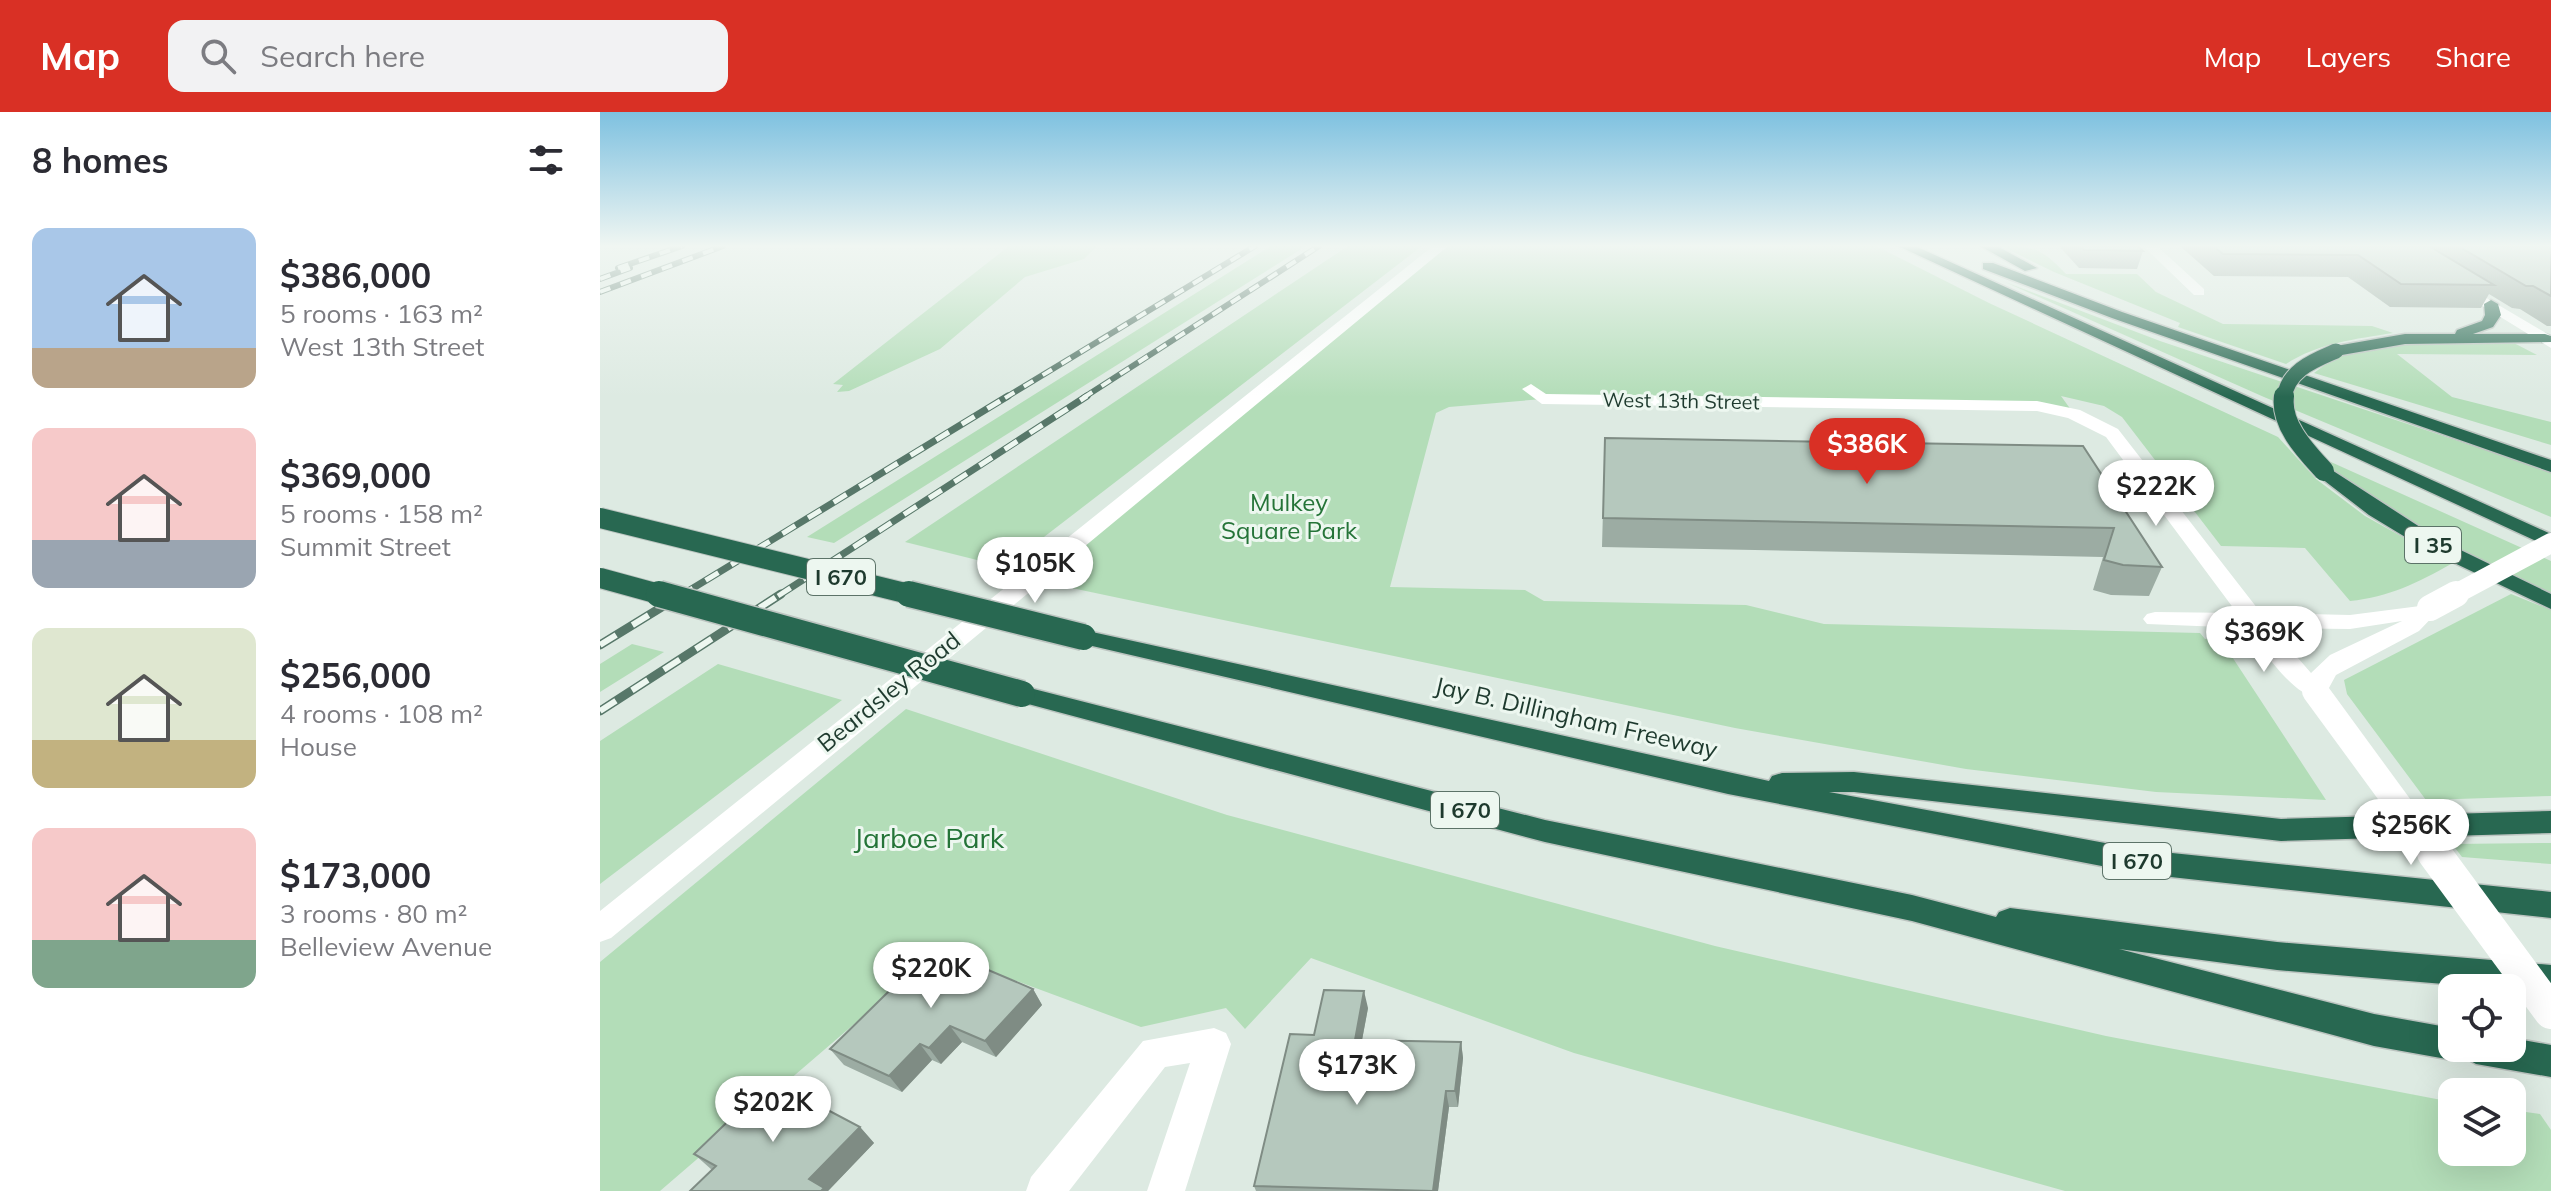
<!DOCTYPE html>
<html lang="en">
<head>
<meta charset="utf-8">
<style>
  body { margin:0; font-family:Mulish,sans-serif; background:#f2f2f3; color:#2b2b33; height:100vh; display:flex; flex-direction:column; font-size:30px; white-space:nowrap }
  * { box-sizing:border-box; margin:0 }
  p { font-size:26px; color:#7c7c81 }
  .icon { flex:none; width:44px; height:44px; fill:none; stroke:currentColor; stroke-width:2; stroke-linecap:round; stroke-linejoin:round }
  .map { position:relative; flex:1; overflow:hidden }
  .side { display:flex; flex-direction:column; background:#fff; width:600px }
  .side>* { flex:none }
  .tools { position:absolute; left:1838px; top:862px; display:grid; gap:16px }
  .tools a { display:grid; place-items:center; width:88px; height:88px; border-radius:16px; background:#fff; box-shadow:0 8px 32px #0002; font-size:40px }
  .price { position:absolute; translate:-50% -68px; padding:0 18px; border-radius:28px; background:#fff; color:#222; font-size:26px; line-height:52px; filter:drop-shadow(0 2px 4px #0008) }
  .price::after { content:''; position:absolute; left:50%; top:48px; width:24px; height:18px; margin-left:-12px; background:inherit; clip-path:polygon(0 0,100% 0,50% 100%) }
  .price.selected { background:#d93025; color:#fff }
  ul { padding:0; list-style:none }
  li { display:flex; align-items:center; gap:24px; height:200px; padding:0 32px }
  li span { display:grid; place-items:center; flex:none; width:224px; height:160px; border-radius:16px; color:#555 }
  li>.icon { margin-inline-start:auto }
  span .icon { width:96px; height:96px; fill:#fffc; stroke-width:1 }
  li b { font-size:34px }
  h2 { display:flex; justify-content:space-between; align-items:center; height:96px; padding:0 32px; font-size:34px }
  header { display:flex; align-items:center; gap:48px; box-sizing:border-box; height:112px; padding:0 40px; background:#d93025; color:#fff }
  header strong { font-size:38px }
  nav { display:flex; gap:44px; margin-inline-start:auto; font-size:28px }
  .search { width:560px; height:72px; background:#f2f2f3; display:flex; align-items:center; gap:20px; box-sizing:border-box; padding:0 28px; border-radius:16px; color:#7c7c81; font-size:30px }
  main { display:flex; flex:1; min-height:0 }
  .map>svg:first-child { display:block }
  .green { fill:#b3ddb8 }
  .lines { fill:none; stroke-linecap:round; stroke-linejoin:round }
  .motorway-casing { stroke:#bcc4c0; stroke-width:3 }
  .minor { fill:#fff; fill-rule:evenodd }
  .tertiary { fill:#fff; fill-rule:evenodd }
  .motorway { fill:#286851; fill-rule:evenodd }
  .rail-far2-casing { stroke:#577769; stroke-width:6 }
  .rail-far1-casing { stroke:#577769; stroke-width:7 }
  .rail-casing { stroke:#577769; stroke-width:9 }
  .rail-far2 { stroke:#edf7f0; stroke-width:4; stroke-dasharray:11; stroke-linecap:butt }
  .rail-far1 { stroke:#edf7f0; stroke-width:5; stroke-dasharray:15; stroke-linecap:butt }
  .rail { stroke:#edf7f0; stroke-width:6; stroke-dasharray:19; stroke-linecap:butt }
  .motorway-bridge-far2-casing { stroke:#bcc4c0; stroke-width:17; stroke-linecap:butt }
  .motorway-bridge-far1-casing { stroke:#bcc4c0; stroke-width:22; stroke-linecap:butt }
  .motorway-bridge-casing { stroke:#bcc4c0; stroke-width:29; stroke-linecap:butt }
  .minor-bridge-far2 { stroke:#fff; stroke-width:20 }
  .minor-bridge-far1 { stroke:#fff; stroke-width:26 }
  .minor-bridge { stroke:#fff; stroke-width:34 }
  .motorway-bridge-far2 { stroke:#286851; stroke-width:15 }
  .motorway-bridge-far1 { stroke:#286851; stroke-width:20 }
  .motorway-bridge { stroke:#286851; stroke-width:26 }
  .wall { fill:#9caca3 }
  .shaded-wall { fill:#7f8c84 }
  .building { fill:#b5c8bd; stroke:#7f8c84; stroke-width:2 }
  .labels { text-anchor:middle; stroke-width:6; stroke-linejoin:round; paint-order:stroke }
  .far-street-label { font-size:20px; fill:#1e3a2e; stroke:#edf7f0 }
  .shield { fill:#edf7f0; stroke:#5c7368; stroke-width:2 }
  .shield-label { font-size:22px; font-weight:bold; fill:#1e3a2e }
  .park-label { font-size:24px; fill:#257438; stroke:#edf7f0 }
  .street-label { font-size:24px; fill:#1e3a2e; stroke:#edf7f0 }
  .near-park-label { font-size:28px; fill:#257438; stroke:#edf7f0 }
</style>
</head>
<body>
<header>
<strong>Map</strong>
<div class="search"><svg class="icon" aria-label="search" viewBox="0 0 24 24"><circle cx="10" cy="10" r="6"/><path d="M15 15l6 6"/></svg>Search here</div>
<nav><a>Map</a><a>Layers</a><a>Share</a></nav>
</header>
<main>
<section class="side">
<h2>8 homes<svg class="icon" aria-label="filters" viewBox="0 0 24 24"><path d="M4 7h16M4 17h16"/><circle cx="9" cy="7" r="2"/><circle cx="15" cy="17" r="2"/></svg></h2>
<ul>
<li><span style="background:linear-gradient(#a9c7e8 75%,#b9a48a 0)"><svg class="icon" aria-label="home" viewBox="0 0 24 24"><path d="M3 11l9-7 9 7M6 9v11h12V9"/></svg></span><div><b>$386,000</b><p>5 rooms · 163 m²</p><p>West 13th Street</p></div></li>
<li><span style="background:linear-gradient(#f6c9c9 70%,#9aa5b1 0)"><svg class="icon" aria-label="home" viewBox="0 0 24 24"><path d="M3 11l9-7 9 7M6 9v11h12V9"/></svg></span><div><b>$369,000</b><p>5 rooms · 158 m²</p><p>Summit Street</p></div></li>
<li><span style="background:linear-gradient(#dfe7d0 70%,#c2b280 0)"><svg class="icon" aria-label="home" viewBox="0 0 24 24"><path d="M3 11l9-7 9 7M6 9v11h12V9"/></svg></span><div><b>$256,000</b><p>4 rooms · 108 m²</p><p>House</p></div></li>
<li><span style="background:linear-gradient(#f6c9c9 70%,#7fa58c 0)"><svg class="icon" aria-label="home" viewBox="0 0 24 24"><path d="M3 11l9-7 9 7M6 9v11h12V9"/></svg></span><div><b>$173,000</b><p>3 rooms · 80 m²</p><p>Belleview Avenue</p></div></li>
</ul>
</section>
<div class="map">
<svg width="1951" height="1079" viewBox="0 0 1951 1079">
  <rect width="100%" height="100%" fill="#ddeae2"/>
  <path class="green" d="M409 134H497L484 147 425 165 340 237 249 279 237 280 243 273 233 272Z
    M671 134H706L234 431 207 425Z
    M748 134H822L405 455 305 430Z
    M838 134H1276L1389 191 1678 325 1716 367 1765 404 1851 452C1817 471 1789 485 1750 489L1705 436 1621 434 1522 305 1504 294 1461 284 1474 302 1437 294 942 287 849 295 836 301 790 475 925 478 944 489 1146 493 1224 512 1600 521 1605 527 1621 528 1726 688 1556 680 1366 657 1135 616 429 467Z
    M1401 134C1435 134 1442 137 1466 162H1537L1556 180 1623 212 1772 214 1793 221C1756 227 1718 231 1686 252L1578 215 1580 211 1454 160Z
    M1405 170 1560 229 1951 360V405L1664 285Z
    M1912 230 1937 243 1797 242 1852 285 1951 310V333L1714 261 1738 243 1785 232Z
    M1722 346 1951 449V482C1877 449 1778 405 1722 346Z
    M1911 482 1951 498V684L1826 688 1747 582 1744 568Z
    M32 532 64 540 0 580V552Z
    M118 552 242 588 0 772V629Z
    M306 597 627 703 1115 834 1506 924 1852 990V1040H1912V998L1940 1002 1951 1018V1079H1465L974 941 711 846 645 917 626 896 541 915 338 840 60 1079H0V850Z
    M1951 731V752L1862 745 1852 732Z"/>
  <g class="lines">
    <defs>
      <path id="motorway" d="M1298 134H1315L1951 422V436Z
        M1380 134H1397L1437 156 1425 159Z
        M1383 151H1393L1522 200 1951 348V360L1512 206 1383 157Z
        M1891 188 1898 192 1901 203 1893 215 1873 222H1945L1951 224V230L1805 232 1736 244 1728 239 1736 234 1805 222H1855L1857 218 1882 209 1885 203 1884 192Z
        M1724 353 1840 428 1951 482V497L1825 437 1769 403 1717 363 1714 359 1717 355Z
        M483 518 1169 669 1172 664 1182 661 1254 660 1681 707 1951 699V721L1681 729 1254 680H1229L1543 738 1951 780V806L1543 762 1128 682 475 530 471 525 475 520Z
        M422 574 945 708 1312 783 1396 805 1399 800 1410 796 1677 830 1951 853V881L1677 858 1519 837 1774 902 1852 916V936H1912V926L1951 933V965L1876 952 1862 944 1852 948 1774 934 1312 809 945 730 413 588 409 582 413 576Z"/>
    </defs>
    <use href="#motorway" class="motorway-casing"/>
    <path class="minor" d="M1543 134H1557L1604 177V183H1594Z
      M931 272 946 282 1437 289 1480 298 1518 317 1661 501 1750 503 1820 494 1830 489 1841 496 1819 519 1736 563 1724 585C1697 592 1662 536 1647 516L1547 512 1543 507 1547 502 1555 500 1637 501 1506 325 1468 306 1437 299 942 292 922 277ZM1802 509 1730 543 1711 561 1672 516 1750 517Z
      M614 916 626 921 631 932 585 1079H547L590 951 565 955 469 1079H426L431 1065 543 929Z"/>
    <path class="tertiary" d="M833 134H848L11 826 0 830V799Z
      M1873 178 1951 224V236L1868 185 1866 182Z"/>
    <use href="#motorway" class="motorway"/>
    <defs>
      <path id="rail-far2" d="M18 156 82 134
        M0 167 30 156
        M0 180 123 134
        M405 286 655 134
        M483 286 719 134"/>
      <path id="rail-far1" d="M80 484 408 284
        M178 484 487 284"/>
      <path id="rail" d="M0 533 83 482
        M0 599 181 482"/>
    </defs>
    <use href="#rail-far2" class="rail-far2-casing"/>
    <use href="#rail-far1" class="rail-far1-casing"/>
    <use href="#rail" class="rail-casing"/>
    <use href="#rail-far2" class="rail-far2"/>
    <use href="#rail-far1" class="rail-far1"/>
    <use href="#rail" class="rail"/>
    <defs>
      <path id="motorway-bridge-far2" d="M1684 286C1688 258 1713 249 1736 239"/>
      <path id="motorway-bridge-far1" d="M1684 284C1680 313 1706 339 1724 359
        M0 406 317 484
        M0 466 66 484"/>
      <path id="motorway-bridge" d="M59 482 422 582
        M309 482 483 525"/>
    </defs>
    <use href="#motorway-bridge-far2" class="motorway-bridge-far2-casing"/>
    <use href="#motorway-bridge-far1" class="motorway-bridge-far1-casing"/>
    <use href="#motorway-bridge" class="motorway-bridge-casing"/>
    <path class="minor-bridge-far2" d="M1852 484 1951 431"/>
    <path class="minor-bridge-far1" d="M1830 496 1856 482
      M1715 579 1835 743"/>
    <path class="minor-bridge" d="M1834 741 1951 900"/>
    <use href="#motorway-bridge-far2" class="motorway-bridge-far2"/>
    <use href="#motorway-bridge-far1" class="motorway-bridge-far1"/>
    <use href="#motorway-bridge" class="motorway-bridge"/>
  </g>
  <path class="wall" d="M1459 134H1538L1543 139 1537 157 1479 156Z
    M1580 134H1951V214H1947L1920 197 1912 196 1889 182 1881 196 1790 195 1748 165 1614 164Z
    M1005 326 1483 334 1562 455 1549 484 1511 483 1493 478 1503 445 1002 435Z
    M433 877 442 893 396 945 362 930 341 952 332 948 302 980 244 953 230 937Z
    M768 896 762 928 861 930 863 946 858 995H849L838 1079H656L654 1074 714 923Z
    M260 1015 274 1031 228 1079H90L112 1058 94 1042Z"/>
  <path class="shaded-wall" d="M433 877 442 893 396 945 385 929Z
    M764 879 768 896 759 944 755 928Z
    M350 914 362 930 341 952 329 936Z
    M861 930 863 946 858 995 855 979Z
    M320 932 332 948 302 980 289 964Z
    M846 979 849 995 838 1079H833Z
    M260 1015 274 1031 228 1079H221L209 1067Z"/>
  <path class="building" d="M1480 134H1538L1543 139 1484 138Z
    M1613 134H1829L1894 173 1801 172 1758 143 1623 142Z
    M1858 134H1951V184L1933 174H1926Z
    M1005 326 1483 334 1562 455 1523 453 1504 448 1514 416 1003 406Z
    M334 835 433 877 385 929 350 914 329 936 320 932 289 964 230 937Z
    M724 878 764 879 755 928 861 930 855 979H846L833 1079 654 1074 690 922 714 923Z
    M171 968 260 1015 209 1067 224 1076 221 1079H90L116 1054 94 1042Z"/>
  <linearGradient id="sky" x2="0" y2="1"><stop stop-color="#7ec1e0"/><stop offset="0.47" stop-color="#f0f6f2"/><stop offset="1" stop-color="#f0f6f2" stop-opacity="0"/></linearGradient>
  <rect width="1951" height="285" fill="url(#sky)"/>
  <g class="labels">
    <g class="far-street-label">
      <text transform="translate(1081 289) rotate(1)" y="7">West 13th Street</text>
    </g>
    <g class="shield">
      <rect x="1805" y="415" width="56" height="36" rx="6"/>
      <rect x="207" y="447" width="68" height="36" rx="6"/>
      <rect x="831" y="680" width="68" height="36" rx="6"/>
      <rect x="1503" y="731" width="68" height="36" rx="6"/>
    </g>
    <g class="shield-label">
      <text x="1833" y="441">I 35</text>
      <text x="241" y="473">I 670</text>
      <text x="865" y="706">I 670</text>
      <text x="1537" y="757">I 670</text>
    </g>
    <g class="park-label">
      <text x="689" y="399">Mulkey<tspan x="689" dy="28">Square Park</tspan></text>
    </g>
    <g class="street-label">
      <text transform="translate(289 580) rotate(-39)" y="8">Beardsley Road</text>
      <text transform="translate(976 606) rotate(13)" y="8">Jay B. Dillingham Freeway</text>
    </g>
    <g class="near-park-label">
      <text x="329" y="736">Jarboe Park</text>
    </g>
  </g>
</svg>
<div class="tools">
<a><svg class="icon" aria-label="locate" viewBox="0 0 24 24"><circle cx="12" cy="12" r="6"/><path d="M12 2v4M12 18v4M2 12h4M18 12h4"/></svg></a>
<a><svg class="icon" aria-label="layers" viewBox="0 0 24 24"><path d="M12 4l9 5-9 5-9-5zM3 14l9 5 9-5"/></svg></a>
</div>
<b class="price selected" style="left:1267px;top:374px">$386K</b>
<b class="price" style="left:1556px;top:416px">$222K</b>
<b class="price" style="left:435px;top:493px">$105K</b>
<b class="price" style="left:1664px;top:562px">$369K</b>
<b class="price" style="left:1811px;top:755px">$256K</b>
<b class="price" style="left:331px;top:898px">$220K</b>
<b class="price" style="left:757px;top:995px">$173K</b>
<b class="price" style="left:173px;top:1032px">$202K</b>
</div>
</main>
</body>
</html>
